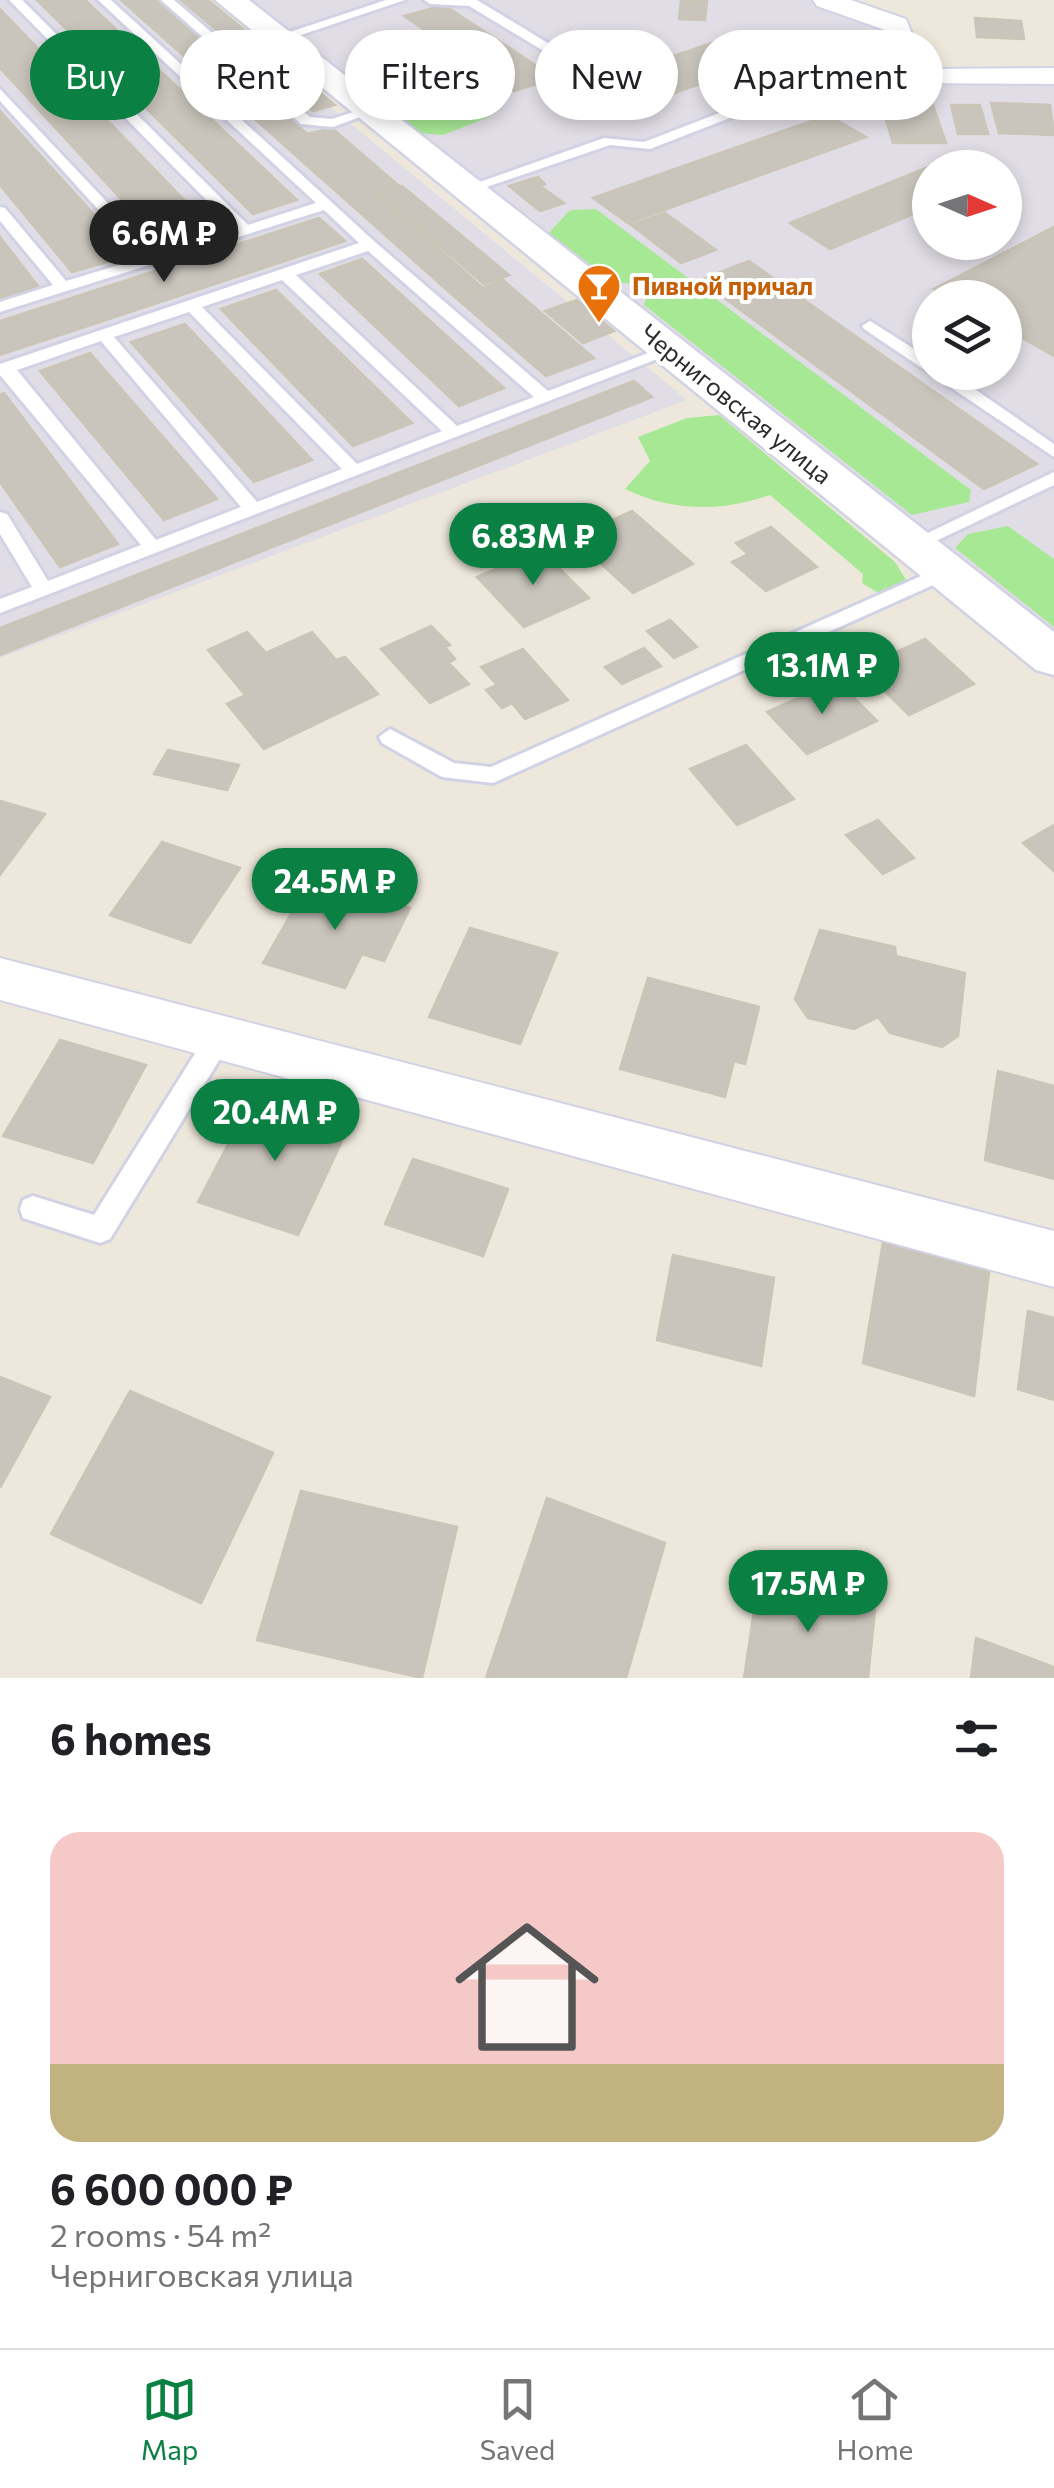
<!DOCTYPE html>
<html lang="en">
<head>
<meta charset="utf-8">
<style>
  body { margin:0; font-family:Commissioner,sans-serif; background:#f2f2f2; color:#202124; height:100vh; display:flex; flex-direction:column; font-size:38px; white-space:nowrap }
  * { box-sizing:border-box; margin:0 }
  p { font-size:32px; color:#757577 }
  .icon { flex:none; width:55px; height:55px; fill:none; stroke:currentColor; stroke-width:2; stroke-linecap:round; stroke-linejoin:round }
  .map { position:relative; height:1678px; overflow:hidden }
  .details { display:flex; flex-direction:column; background:#fff; flex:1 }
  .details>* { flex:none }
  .top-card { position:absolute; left:30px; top:30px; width:995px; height:90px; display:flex; gap:20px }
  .needle { width:65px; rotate:93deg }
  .tools { position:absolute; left:912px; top:150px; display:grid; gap:20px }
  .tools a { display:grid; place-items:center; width:110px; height:110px; border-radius:50%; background:#fff; box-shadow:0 5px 15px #0003; font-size:50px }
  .price { position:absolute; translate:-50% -85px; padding:0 22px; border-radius:35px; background:#0b8043; color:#fff; font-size:32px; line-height:65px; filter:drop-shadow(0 2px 5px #0008) }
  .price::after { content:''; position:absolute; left:50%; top:60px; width:30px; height:22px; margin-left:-15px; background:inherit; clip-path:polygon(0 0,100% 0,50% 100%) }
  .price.on { background:#222; color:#fff }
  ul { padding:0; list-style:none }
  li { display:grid; align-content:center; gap:20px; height:530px; padding:0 50px }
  li span { display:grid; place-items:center; height:310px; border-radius:30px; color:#555 }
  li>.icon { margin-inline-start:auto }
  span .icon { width:180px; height:180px; fill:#fffc; stroke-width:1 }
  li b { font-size:42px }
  h2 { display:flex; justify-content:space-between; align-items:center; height:120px; padding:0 50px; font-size:42px }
  .tag { padding:0 35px; border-radius:45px; background:#fff; box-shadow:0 5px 15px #0003; font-size:35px; line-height:90px }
  .tag.on { background:#0b8043; color:#fff }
  .tab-bar { display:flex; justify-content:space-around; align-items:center; height:140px; border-top:2px solid #e0e0e0; background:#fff; font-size:28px; color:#757577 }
  .tab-bar a { display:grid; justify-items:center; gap:5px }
  .tab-bar .on { color:#0b8043 }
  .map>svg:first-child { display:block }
  .industrial { fill:#e1dde6; fill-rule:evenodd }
  .green { fill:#a7e895 }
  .building { fill:#c9c5bc; stroke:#cac5b6; stroke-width:2.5 }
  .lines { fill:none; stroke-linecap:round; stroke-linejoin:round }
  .service-casing { stroke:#d1d3e5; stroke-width:6 }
  .minor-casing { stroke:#d1d3e5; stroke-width:4 }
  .tertiary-casing { stroke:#d1d3e5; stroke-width:5 }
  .service { fill:#fff; fill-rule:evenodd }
  .minor { fill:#fff; fill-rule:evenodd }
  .tertiary { fill:#fff; fill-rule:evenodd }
  .labels { text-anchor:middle; stroke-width:8; stroke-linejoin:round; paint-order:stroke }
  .far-food-label { font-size:25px; font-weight:bold; fill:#c56008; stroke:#fff; text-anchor:start }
  .far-street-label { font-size:25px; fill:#2b2b2b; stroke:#fff }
</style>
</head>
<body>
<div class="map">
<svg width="1054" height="1678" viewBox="0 0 1054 1678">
  <rect width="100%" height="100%" fill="#eee8dc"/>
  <path class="industrial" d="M0 0H200L687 400 0 658Z
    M246 0H818L887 33 880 79 1054 83V631ZM930 168H1005V242H930ZM930 298H1005V372H930Z"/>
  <path class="green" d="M371 57H395L436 69C448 90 462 95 485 99L489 117 443 135 418 133 367 83 357 66Z
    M596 209 971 490 969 502 912 515 644 305 647 295 635 284 615 282 548 234 570 210Z
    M719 415 895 562 908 583 880 594 862 583 863 574 770 495C721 512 673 512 625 489L650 461 638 437 687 418Z
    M1008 526 1054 559V627L955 548 968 534Z"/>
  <path class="building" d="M37 0H85L297 200 253 214Z
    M121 0H156L307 134 332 128 398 185 375 192 483 288 456 298Z
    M181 0H208L335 105 313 111Z
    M681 0 707 1 705 20 679 19Z
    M444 5 555 78 514 91 404 16Z
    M0 9 211 228 162 243 0 68Z
    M975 18 1021 21 1024 39 977 37Z
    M729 37 770 59 660 98 620 74Z
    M875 82H925L946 143H893Z
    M991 103 1050 105 1054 135 999 133Z
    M951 105H980L988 134H958Z
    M0 111 131 255 72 272 0 185Z
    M828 115 866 137 628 223 593 198Z
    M928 167 930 207 830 249 790 223Z
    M538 177 545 184 540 186 564 203 540 211 509 186Z
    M402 186 509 275 484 284 378 193Z
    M665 213 716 250 681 263 631 225Z
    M319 218 345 241 0 355V321Z
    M1054 227V356L1005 328V298H950L934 289Z
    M0 237 38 286 0 298Z
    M362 259 504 388 459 406 320 274Z
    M749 261 1037 464 984 489 700 280Z
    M503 280 594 358 546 376 456 298Z
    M276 290 412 423 353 446 221 309Z
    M577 300 614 331 583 343 545 311Z
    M185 324 312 460 254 482 131 342Z
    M90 353 217 499 164 520 40 371Z
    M634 381 652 397 0 655V628Z
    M4 393 118 544 60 567 0 482V395Z
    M632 511 693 564 633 593 573 538Z
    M771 527 817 567 766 591 732 562 748 554 736 543Z
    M541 550 589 598 524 627 477 577Z
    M670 620 697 647 674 658 647 631Z
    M431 626 450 645 445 647 455 659 449 663 469 684 430 703 381 649Z
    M247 632 266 653 312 632 336 660 345 657 378 694 264 749 227 704 245 695 208 650Z
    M925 639 974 684 909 715 861 668Z
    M644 648 661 666 622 684 605 667Z
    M523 649 568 700 525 719 512 703 502 708 486 690 497 685 481 667Z
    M837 681 877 721 807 754 767 712Z
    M746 745 794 799 737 825 690 769Z
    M168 750 239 765 227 790 154 774Z
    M0 801 45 814 0 875Z
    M878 820 914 858 883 874 846 835Z
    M1054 825V871L1023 843Z
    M162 842 240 868 190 943 110 915Z
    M311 879 410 908 384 961 362 954 345 988 263 963Z
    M470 928 557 953 520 1044 429 1017Z
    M820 930 895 947 896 956 878 1017 854 1029 808 1018 795 999Z
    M896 956 965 973 958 1036 942 1047 890 1033 878 1017Z
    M648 978 759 1007 745 1064 734 1061 725 1097 620 1069Z
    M60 1040 146 1065 93 1163 3 1136Z
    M998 1071 1054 1086V1179L985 1160Z
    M255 1093 350 1124 298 1235 198 1202Z
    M413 1159 508 1189 483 1256 385 1224Z
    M883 1242 989 1272 974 1396 863 1363Z
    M673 1255 774 1278 761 1366 657 1340Z
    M1028 1311 1054 1318V1400L1018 1389Z
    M0 1377 50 1397 0 1488Z
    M130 1391 273 1453 201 1603 51 1534Z
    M301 1491 457 1527 422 1678 257 1640Z
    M547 1498 665 1543 626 1678H486Z
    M759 1577 875 1610 868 1678H744Z
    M976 1638 1054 1667V1678H971Z"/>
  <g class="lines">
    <defs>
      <path id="service" d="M9 0H22L248 225 316 203 98 0H111L375 242 548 391 664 347H676L678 351 0 613V599L32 587 0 534V512L7 514 48 581 141 545 0 375V364L359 243 324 210 0 312V302L53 285 0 221V207L5 208 66 281 142 258 0 101V89L155 253 235 229ZM368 251 534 397 457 426 296 275ZM282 280 442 431 357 464 202 307ZM189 312 342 469 257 502 114 337ZM101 341 241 507 156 540 17 370Z
        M161 0H174L310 117 332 119 369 107 376 111 333 127 301 124Z
        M386 0H405L283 41 272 38Z
        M424 0H477L574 59 562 62 469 6 430 4Z
        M787 87 794 91 792 94 650 149 610 145 472 192 460 189 604 138 644 142Z
        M870 321 930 359V372H950L1054 444V457L864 329 862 326Z
        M1054 472V485L919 549H905L903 545Z
        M946 565 956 571 953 576 493 783 442 777 382 743 379 737 390 729 454 763 491 767Z
        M220 1025 229 1028 232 1036 229 1044 110 1239 100 1243 23 1218 20 1209 23 1200 33 1196 94 1215 211 1028Z"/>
      <path id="minor" d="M813 0H851L906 19 926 69 1054 68V84L905 83 885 30 817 6Z
        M0 958 1054 1231V1287L0 1000Z"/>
      <path id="tertiary" d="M215 0H249L1054 632V675L1036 670Z"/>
    </defs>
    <use href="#service" class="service-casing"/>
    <use href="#minor" class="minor-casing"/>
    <use href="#tertiary" class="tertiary-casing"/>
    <use href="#service" class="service"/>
    <use href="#minor" class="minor"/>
    <use href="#tertiary" class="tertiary"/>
  </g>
  <defs>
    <symbol id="bar-pin" viewBox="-11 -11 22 30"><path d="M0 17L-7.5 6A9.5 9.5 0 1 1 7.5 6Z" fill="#e8710a" stroke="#fff"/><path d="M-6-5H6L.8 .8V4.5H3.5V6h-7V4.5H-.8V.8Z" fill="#fff"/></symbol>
  </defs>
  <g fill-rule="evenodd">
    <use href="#bar-pin" x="574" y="261" width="50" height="68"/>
  </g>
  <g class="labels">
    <g class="far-food-label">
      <text x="632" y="295">Пивной причал</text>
    </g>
    <g class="far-street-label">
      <text transform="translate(736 404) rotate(39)" y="9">Черниговская улица</text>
    </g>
  </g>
</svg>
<div class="tools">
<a><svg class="needle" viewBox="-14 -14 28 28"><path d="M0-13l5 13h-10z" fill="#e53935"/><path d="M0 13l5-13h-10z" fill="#757577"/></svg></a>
<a><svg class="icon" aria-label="layers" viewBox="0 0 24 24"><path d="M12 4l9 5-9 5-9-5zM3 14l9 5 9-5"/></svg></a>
</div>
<b class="price on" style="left:164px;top:285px">6.6M ₽</b>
<b class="price" style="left:533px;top:588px">6.83M ₽</b>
<b class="price" style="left:822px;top:717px">13.1M ₽</b>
<b class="price" style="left:335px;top:933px">24.5M ₽</b>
<b class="price" style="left:275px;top:1164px">20.4M ₽</b>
<b class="price" style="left:808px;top:1635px">17.5M ₽</b>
<div class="top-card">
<a class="tag on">Buy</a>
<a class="tag">Rent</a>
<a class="tag">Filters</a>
<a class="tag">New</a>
<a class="tag">Apartment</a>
</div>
</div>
<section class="details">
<h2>6 homes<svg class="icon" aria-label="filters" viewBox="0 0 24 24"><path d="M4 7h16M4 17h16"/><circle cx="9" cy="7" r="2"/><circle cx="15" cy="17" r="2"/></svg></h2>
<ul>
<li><span style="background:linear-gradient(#f6c9c9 75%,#c2b280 0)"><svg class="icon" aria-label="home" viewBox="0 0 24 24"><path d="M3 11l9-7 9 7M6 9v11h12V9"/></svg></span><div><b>6 600 000 ₽</b><p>2 rooms · 54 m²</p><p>Черниговская улица</p></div></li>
</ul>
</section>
<nav class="tab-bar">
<a class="on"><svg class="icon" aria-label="map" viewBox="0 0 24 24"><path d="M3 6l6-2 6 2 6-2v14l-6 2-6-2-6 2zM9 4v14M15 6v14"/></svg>Map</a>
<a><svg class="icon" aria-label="saved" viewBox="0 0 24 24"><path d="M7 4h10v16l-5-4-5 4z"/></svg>Saved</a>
<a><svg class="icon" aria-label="home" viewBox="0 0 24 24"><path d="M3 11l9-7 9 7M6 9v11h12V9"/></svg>Home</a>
</nav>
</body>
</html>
